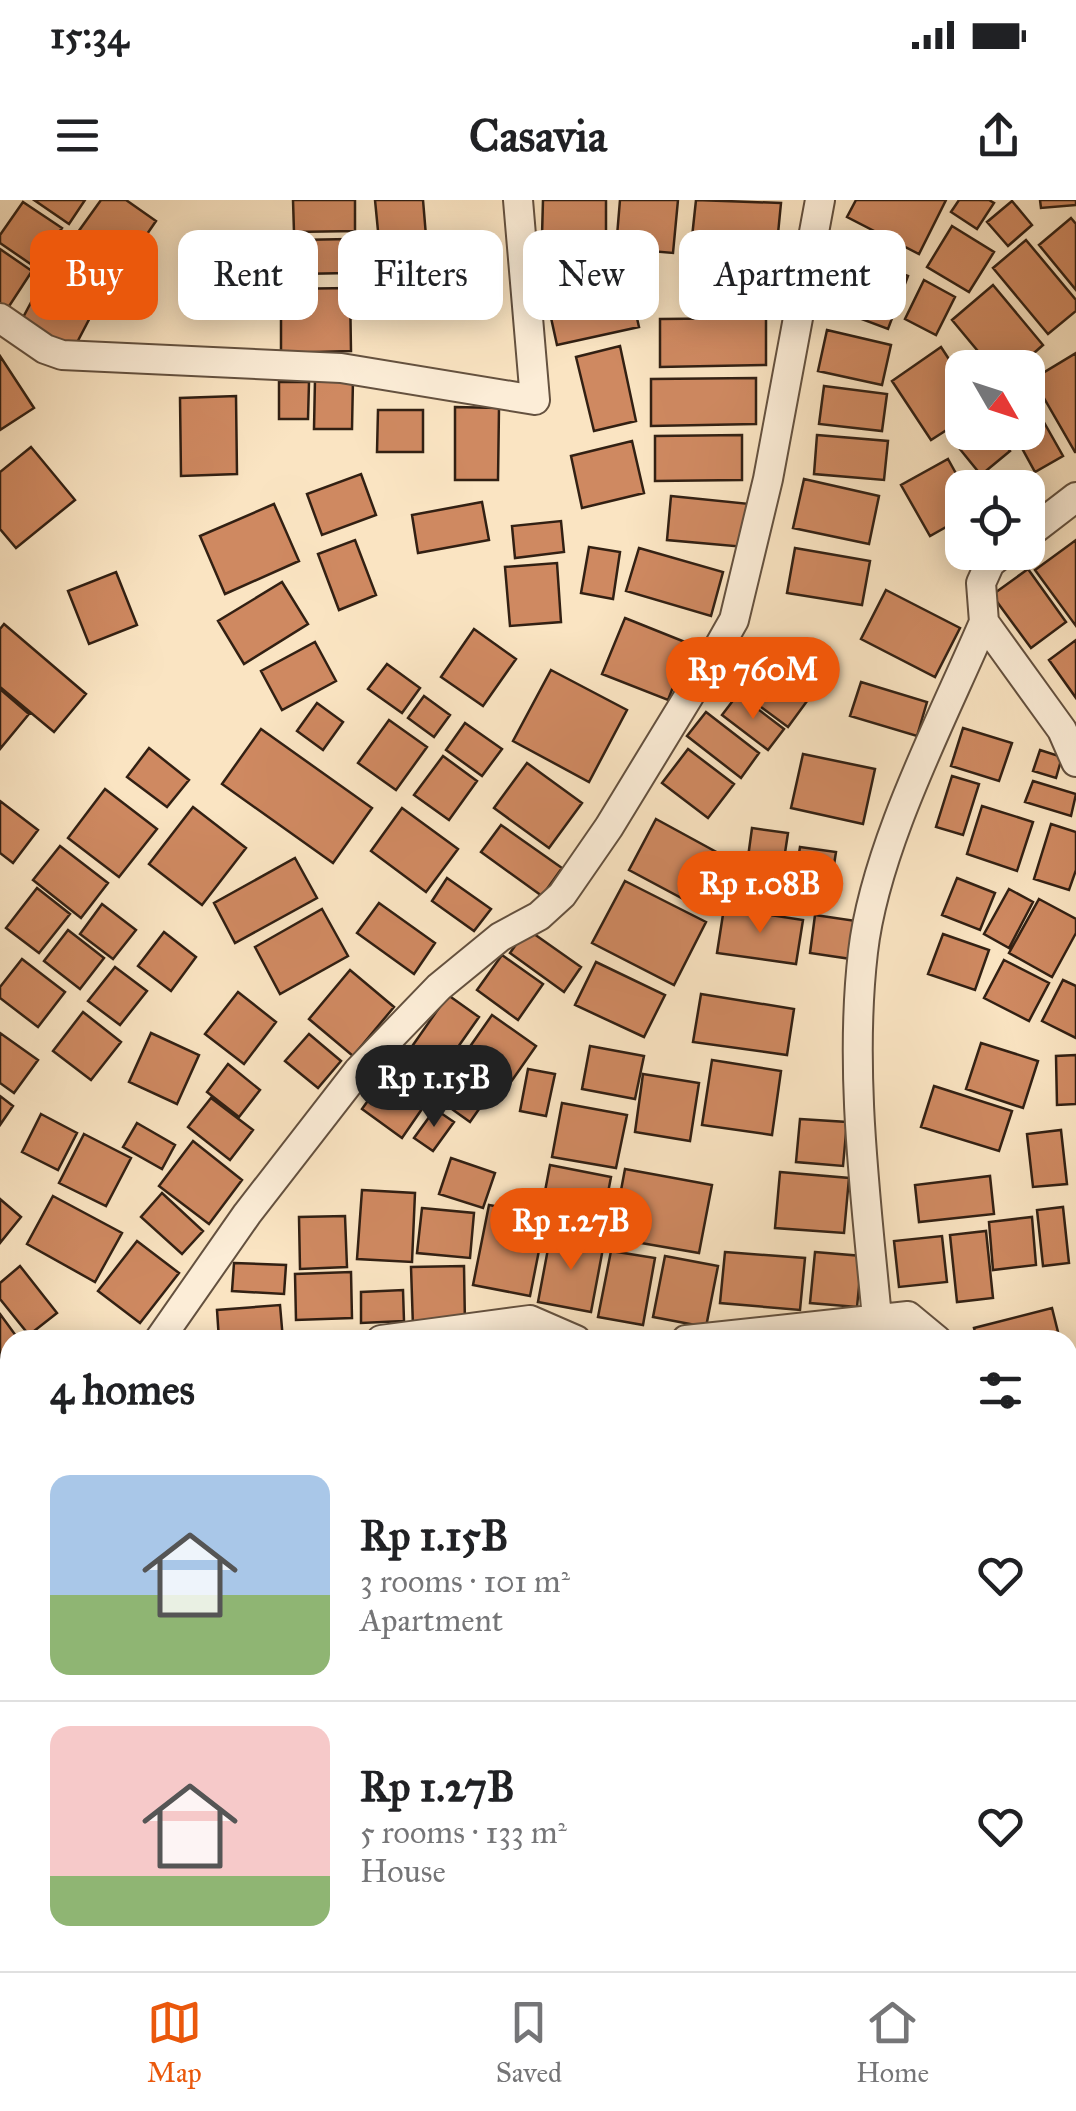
<!DOCTYPE html>
<html lang="en">
<head>
<meta charset="utf-8">
<style>
  body { margin:0; font-family:"IM FELL Great Primer",serif; background:#f2f2f2; color:#202124; height:100vh; display:flex; flex-direction:column; font-size:38px; white-space:nowrap }
  * { box-sizing:border-box; margin:0 }
  p { font-size:32px; color:#757577 }
  .icon { flex:none; width:55px; height:55px; fill:none; stroke:currentColor; stroke-width:2; stroke-linecap:round; stroke-linejoin:round }
  .map { position:relative; flex:1; overflow:hidden }
  .side { position:absolute; left:0px; top:1130px; width:1078px; height:642px; display:flex; flex-direction:column; background:#fff; border-radius:30px 30px 0 0; box-shadow:0 5px 25px #0003 }
  .side>* { flex:none }
  .top-card { position:absolute; left:30px; top:30px; width:1018px; height:90px; display:flex; gap:20px }
  .needle { width:65px; rotate:129deg }
  .tools { position:absolute; left:945px; top:150px; display:grid; gap:20px }
  .tools a { display:grid; place-items:center; width:100px; height:100px; border-radius:20px; background:#fff; box-shadow:0 5px 25px #0003; font-size:50px }
  .price { position:absolute; translate:-50% -85px; padding:0 22px; border-radius:35px; background:#ea580c; color:#fff; font-size:32px; line-height:65px; filter:drop-shadow(0 2px 5px #0008) }
  .price::after { content:''; position:absolute; left:50%; top:60px; width:30px; height:22px; margin-left:-15px; background:inherit; clip-path:polygon(0 0,100% 0,50% 100%) }
  .price.current { background:#222; color:#fff }
  ul { padding:0; list-style:none }
  li { display:flex; align-items:center; gap:30px; height:250px; padding:0 50px }
  li+li { border-top:2px solid #e0e0e0 }
  li span { display:grid; place-items:center; flex:none; width:280px; height:200px; border-radius:20px; color:#555 }
  li>.icon { margin-inline-start:auto }
  span .icon { width:120px; height:120px; fill:#fffc; stroke-width:1 }
  li b { font-size:42px }
  h2 { display:flex; justify-content:space-between; align-items:center; height:120px; padding:0 50px; font-size:42px }
  .chip { padding:0 35px; border-radius:20px; background:#fff; box-shadow:0 5px 25px #0003; font-size:35px; line-height:90px }
  .chip.current { background:#ea580c; color:#fff }
  .status { display:flex; justify-content:space-between; align-items:center; height:70px; padding:0 50px; background:#fff; direction:ltr }
  .status svg { height:28px; fill:currentColor }
  header { display:flex; justify-content:space-between; align-items:center; height:130px; padding:0 50px; background:#fff; font-size:45px; font-weight:700 }
  .menu { display:flex; justify-content:space-around; align-items:center; height:140px; border-top:2px solid #e0e0e0; background:#fff; font-size:28px; color:#757577 }
  .menu a { display:grid; justify-items:center; gap:5px }
  .menu .current { color:#ea580c }
  .map>svg:first-child { display:block }
  .building { fill:#cf8961; stroke:#322013; stroke-width:2.5 }
  .lines { fill:none; stroke-linecap:round; stroke-linejoin:round }
  .street-casing { stroke:#64513f; stroke-width:32 }
  .street { stroke:#fcedd7; stroke-width:28 }
</style>
</head>
<body>
<div class="status"><b>15:34</b><svg viewBox="0 0 49 12"><path d="M0 12V9h3v3zM5 12V6h3v6zM10 12V3h3v9zM15 12V0h3v12zM26 1h20v11H26zM47 4h2v5h-2z"/></svg></div>
<header><svg class="icon" aria-label="menu" viewBox="0 0 24 24"><path d="M4 6h16M4 12h16M4 18h16"/></svg>Casavia<svg class="icon" aria-label="share" viewBox="0 0 24 24"><path d="M12 15V3M7 8l5-5 5 5M5 13v7h14v-7"/></svg></header>
<div class="map">
<svg width="1076" height="1771" viewBox="0 0 1076 1771">
  <rect width="100%" height="100%" fill="#fae4c2"/>
  <filter id="stains"><feTurbulence type="fractalNoise" baseFrequency=".002" numOctaves="4"/><feColorMatrix values="0 0 0 0 .2 0 0 0 0 .09 0 0 0 0 .02 0 0 0 .5 -.17"/></filter>
  <radialGradient id="worn" r=".72"><stop offset=".6" stop-color="#630" stop-opacity="0"/><stop offset="1" stop-color="#630" stop-opacity=".3"/></radialGradient>
  <path class="building" d="M34 0H85L69 24Z
    M101 0H126L156 21 121 72 73 39Z
    M293 0H355V31L294 32Z
    M375 0H423L426 36 379 41Z
    M543 0H606V36H542Z
    M620 0H678L673 53 616 48Z
    M696 0 781 3 777 44 692 37Z
    M856 0H946L919 54 847 17Z
    M959 0H989L994 3 977 29 951 12Z
    M1040 0H1076V5L1041 8Z
    M1012 1 1032 25 1008 46 987 22Z
    M23 2 62 28 35 67 0 43V35Z
    M1071 18 1076 24V90L1039 45Z
    M952 26 994 52 969 92 927 67Z
    M349 39V73L298 74 297 40Z
    M1026 40 1076 100V111L1048 134 993 68Z
    M687 42 767 48 763 86 683 79Z
    M0 49 32 71 4 114 0 111Z
    M78 53 122 78 107 104 62 78Z
    M855 56 908 76 888 129 835 109Z
    M628 78 639 127 557 145 546 95Z
    M43 80 95 108 71 154 19 125Z
    M924 80 955 97 936 135 905 119Z
    M993 85 1043 145 1017 168H992L952 120Z
    M350 88 351 151 281 153V89Z
    M766 118V165L660 167V119Z
    M827 130 891 145 882 185 818 171Z
    M620 146 636 221 594 231 576 157Z
    M941 147 962 179V220L931 240 892 181Z
    M1076 153V252H1075L1033 179Z
    M0 156 34 208 0 230Z
    M756 178V224L651 226V179Z
    M315 179H353L352 229H314Z
    M279 182H309L308 219H279Z
    M824 186 887 194 882 231 819 224Z
    M1028 194 1063 256 1035 272 1013 232H1028Z
    M236 196 237 274 181 276 180 198Z
    M455 207 499 208 498 280H455Z
    M378 210H423V252H377Z
    M978 232H995L1010 251 981 275 959 248Z
    M742 235V280L655 281V236Z
    M817 235 888 241 884 280 814 274Z
    M632 241 644 293 582 308 571 256Z
    M31 247 75 300 16 348 0 329V272Z
    M948 259 964 288 962 318 930 336 901 285Z
    M361 274 376 315 322 335 307 294Z
    M804 279 879 296 869 344 793 328Z
    M671 296 750 304 745 347 667 340Z
    M482 302 489 340 418 353 412 315Z
    M274 304 299 361 225 394 200 336Z
    M561 321 564 352 515 358 512 326Z
    M355 340 376 395 339 410 318 354Z
    M1076 340V426L1035 370Z
    M589 347 620 352 613 399 581 393Z
    M639 348 723 372 711 416 626 391Z
    M795 348 870 361 862 405 787 393Z
    M557 363 561 422 510 426 505 367Z
    M1028 369 1066 422 1031 448 992 395Z
    M116 372 137 425 89 444 68 391Z
    M282 382 308 424 244 464 218 421Z
    M886 390 960 428 935 477 861 439Z
    M625 418 690 444 668 500 602 474Z
    M4 424 86 494 54 532 0 487V429Z
    M474 429 516 459 483 506 441 477Z
    M1076 440V498L1049 460Z
    M315 442 336 481 282 510 261 471Z
    M387 464 420 488 402 513 368 489Z
    M769 466 810 497 788 527 746 496Z
    M551 470 627 510 589 582 513 541Z
    M861 482 927 502 917 536 850 516Z
    M0 489 29 514 0 549Z
    M738 494 784 529 768 550 722 515Z
    M424 496 450 515 434 537 408 518Z
    M317 503 343 522 323 550 297 531Z
    M706 512 759 553 741 578 687 536Z
    M389 520 427 547 396 590 358 563Z
    M465 523 502 549 482 576 446 550Z
    M963 528 1012 543 999 581 951 566Z
    M261 529 372 608 333 663 222 584Z
    M149 548 189 580 167 607 127 577Z
    M688 549 734 584 708 618 662 583Z
    M1040 550 1062 557 1056 578 1033 571Z
    M803 554 875 569 863 624 791 608Z
    M443 556 477 581 449 620 414 595Z
    M527 563 582 603 549 648 494 608Z
    M952 576 979 584 963 635 936 627Z
    M1033 581 1076 594 1071 616 1025 602Z
    M105 589 157 629 119 677 68 638Z
    M0 601 38 630 13 663 0 653Z
    M982 606 1033 622 1017 671 967 654Z
    M193 607 246 648 202 705 149 664Z
    M402 608 458 649 426 692 371 651Z
    M656 619 731 660 704 710 629 670Z
    M1051 624 1076 632V670L1069 690 1034 679Z
    M501 625 562 668 542 696 481 652Z
    M752 628 788 633 778 699 743 694Z
    M60 646 108 683 81 718 33 680Z
    M800 647 836 652 827 709 791 704Z
    M295 658 317 698 235 743 214 703Z
    M447 678 491 709 474 731 432 701Z
    M957 678 995 693 980 730 942 715Z
    M625 681 706 722 674 785 592 743Z
    M37 688 70 714 39 753 6 728Z
    M1009 689 1033 702 1009 748 984 734Z
    M1039 699 1076 719V733L1052 777 1009 753Z
    M379 703 435 743 414 774 357 733Z
    M102 704 136 730 113 759 80 734Z
    M724 708 803 720 796 764 717 753Z
    M322 709 348 756 280 794 255 747Z
    M815 715 856 721 851 759 810 753Z
    M527 729 581 767 564 792 510 753Z
    M68 730 104 758 80 789 44 761Z
    M164 732 196 757 171 791 138 766Z
    M943 734 989 750 975 790 928 774Z
    M502 755 543 784 518 820 477 790Z
    M22 759 65 792 38 827 0 798V787Z
    M1004 760 1049 783 1029 821 984 798Z
    M596 762 665 795 644 837 575 805Z
    M115 767 147 791 120 825 88 801Z
    M350 770 394 807 353 856 309 819Z
    M1063 780 1076 786V838L1042 821Z
    M238 792 276 822 244 864 205 834Z
    M701 794 794 809 787 855 693 842Z
    M448 795 479 817 444 867 413 845Z
    M83 812 121 842 91 880 53 851Z
    M492 815 536 846 506 889 462 858Z
    M0 833 38 860 14 893 0 883Z
    M151 833 199 855 177 904 129 882Z
    M309 834 341 861 318 888 285 861Z
    M981 843 1038 861 1023 908 966 889Z
    M590 846 644 856 635 899 582 889Z
    M1076 855V904L1057 905 1056 856Z
    M712 860 781 871 772 935 702 925Z
    M228 864 260 890 239 917 207 892Z
    M458 864 493 889 470 922 435 897Z
    M528 869 555 874 546 916 520 911Z
    M643 874 699 883 690 941 635 932Z
    M384 878 424 906 402 938 362 909Z
    M934 886 1012 911 999 951 921 927Z
    M0 896 13 906 0 925Z
    M211 898 253 930 230 960 188 927Z
    M562 903 627 915 616 968 552 957Z
    M435 909 454 922 433 951 414 938Z
    M41 914 77 933 58 970 22 952Z
    M800 919 847 922 843 966 796 962Z
    M137 923 175 945 162 969 123 947Z
    M1061 930 1067 984 1033 987 1027 934Z
    M84 934 131 958 106 1006 59 983Z
    M193 941 242 980 209 1024 159 986Z
    M451 958 495 973 483 1008 439 994Z
    M550 965 611 977 603 1019 542 1007Z
    M625 969 712 985 699 1053 612 1038Z
    M780 972 849 978 844 1033 775 1028Z
    M990 976 994 1014 919 1022 915 985Z
    M362 990 415 993 412 1062 357 1059Z
    M162 993 203 1031 182 1054 141 1017Z
    M53 996 122 1033 95 1082 27 1044Z
    M0 999 21 1017 0 1043Z
    M489 1005 546 1015 530 1096 473 1085Z
    M1063 1007 1069 1063 1043 1066 1037 1010Z
    M422 1008 474 1013 470 1058 417 1053Z
    M345 1016 347 1067 300 1069 299 1017Z
    M1032 1017 1036 1065 993 1070 989 1022Z
    M986 1031 993 1098 957 1102 950 1035Z
    M551 1033 604 1043 591 1112 538 1102Z
    M942 1036 947 1082 899 1087 894 1041Z
    M137 1041 179 1073 140 1123 98 1091Z
    M611 1051 655 1058 643 1125 598 1117Z
    M725 1052 805 1058 800 1110 720 1103Z
    M815 1052 862 1056 857 1107 810 1103Z
    M665 1056 718 1066 706 1127 653 1117Z
    M234 1063 286 1065 284 1094 232 1091Z
    M20 1066 57 1113 29 1135 0 1099V1083Z
    M464 1066 465 1125 413 1127 411 1067Z
    M351 1072 352 1118 296 1120 295 1074Z
    M403 1090 404 1121 361 1123V1092Z
    M280 1105 283 1140H219L217 1110Z
    M1052 1108 1060 1140H977L974 1128Z
    M0 1114 19 1140H10V1201L0 1209Z
    M925 1130 927 1140H868Z
    M1076 1208V1248L1068 1251V1211Z
    M1076 1257V1297L1068 1300V1260Z
    M10 1429V1463L0 1452V1438Z
    M10 1492V1536L0 1540V1495Z
    M1068 1497 1076 1504V1567L1068 1559Z
    M1068 1577 1076 1585 1074 1625 1068 1619Z
    M10 1609V1645L6 1646 0 1612Z
    M1068 1640 1076 1648V1658L1068 1668Z
    M10 1659V1713L0 1716V1663Z
    M1076 1679V1715L1068 1708V1688Z
    M10 1742V1762H60L45 1771H0V1748Z
    M95 1762H156L161 1771H100Z
    M274 1762H327L334 1771H272L268 1767Z
    M373 1762H422L417 1771H388Z
    M432 1762H504L506 1764 502 1771H426Z
    M793 1762H844L838 1771H806Z
    M859 1762H876L891 1771H855Z
    M1037 1762H1048L1058 1771H1030Z"/>
  <g class="lines">
    <defs>
      <path id="street" d="M0 118 45 149 62 155 341 168 535 200 518 0
        M1028 334 1076 297
        M1004 352 990 363 981 383 984 422 1062 530 1076 562
        M877 1118C866 999 849 871 863 752 875 647 942 520 984 422
        M159 1140 247 1014 358 871 439 787 500 737 539 716 562 695 609 627 717 450 734 420 768 279 820 0
        M381 1140 530 1120 576 1140
        M686 1140 908 1116 937 1140
        M0 1243 10 1238
        M1068 1399 1076 1419
        M242 1762 247 1771"/>
    </defs>
    <use href="#street" class="street-casing"/>
    <use href="#street" class="street"/>
  </g>
  <rect width="100%" height="100%" filter="url(#stains)"/>
  <rect width="100%" height="100%" fill="url(#worn)"/>
</svg>
<div class="tools">
<a><svg class="needle" viewBox="-14 -14 28 28"><path d="M0-13l5 13h-10z" fill="#e53935"/><path d="M0 13l5-13h-10z" fill="#757577"/></svg></a>
<a><svg class="icon" aria-label="locate" viewBox="0 0 24 24"><circle cx="12" cy="12" r="6"/><path d="M12 2v4M12 18v4M2 12h4M18 12h4"/></svg></a>
</div>
<b class="price" style="left:753px;top:522px">Rp 760M</b>
<b class="price" style="left:760px;top:736px">Rp 1.08B</b>
<b class="price current" style="left:434px;top:930px">Rp 1.15B</b>
<b class="price" style="left:571px;top:1073px">Rp 1.27B</b>
<div class="top-card">
<a class="chip current">Buy</a>
<a class="chip">Rent</a>
<a class="chip">Filters</a>
<a class="chip">New</a>
<a class="chip">Apartment</a>
</div>
<section class="side">
<h2>4 homes<svg class="icon" aria-label="filters" viewBox="0 0 24 24"><path d="M4 7h16M4 17h16"/><circle cx="9" cy="7" r="2"/><circle cx="15" cy="17" r="2"/></svg></h2>
<ul>
<li><span style="background:linear-gradient(#a9c7e8 60%,#8fb573 0)"><svg class="icon" aria-label="home" viewBox="0 0 24 24"><path d="M3 11l9-7 9 7M6 9v11h12V9"/></svg></span><div><b>Rp 1.15B</b><p>3 rooms · 101 m²</p><p>Apartment</p></div><svg class="icon" aria-label="heart" viewBox="0 0 24 24"><path d="M12 20l-8-8c-3-5 5-10 8-4 3-6 11-1 8 4z"/></svg></li>
<li><span style="background:linear-gradient(#f6c9c9 75%,#8fb573 0)"><svg class="icon" aria-label="home" viewBox="0 0 24 24"><path d="M3 11l9-7 9 7M6 9v11h12V9"/></svg></span><div><b>Rp 1.27B</b><p>5 rooms · 133 m²</p><p>House</p></div><svg class="icon" aria-label="heart" viewBox="0 0 24 24"><path d="M12 20l-8-8c-3-5 5-10 8-4 3-6 11-1 8 4z"/></svg></li>
</ul>
</section>
</div>
<nav class="menu">
<a class="current"><svg class="icon" aria-label="map" viewBox="0 0 24 24"><path d="M3 6l6-2 6 2 6-2v14l-6 2-6-2-6 2zM9 4v14M15 6v14"/></svg>Map</a>
<a><svg class="icon" aria-label="saved" viewBox="0 0 24 24"><path d="M7 4h10v16l-5-4-5 4z"/></svg>Saved</a>
<a><svg class="icon" aria-label="home" viewBox="0 0 24 24"><path d="M3 11l9-7 9 7M6 9v11h12V9"/></svg>Home</a>
</nav>
</body>
</html>
